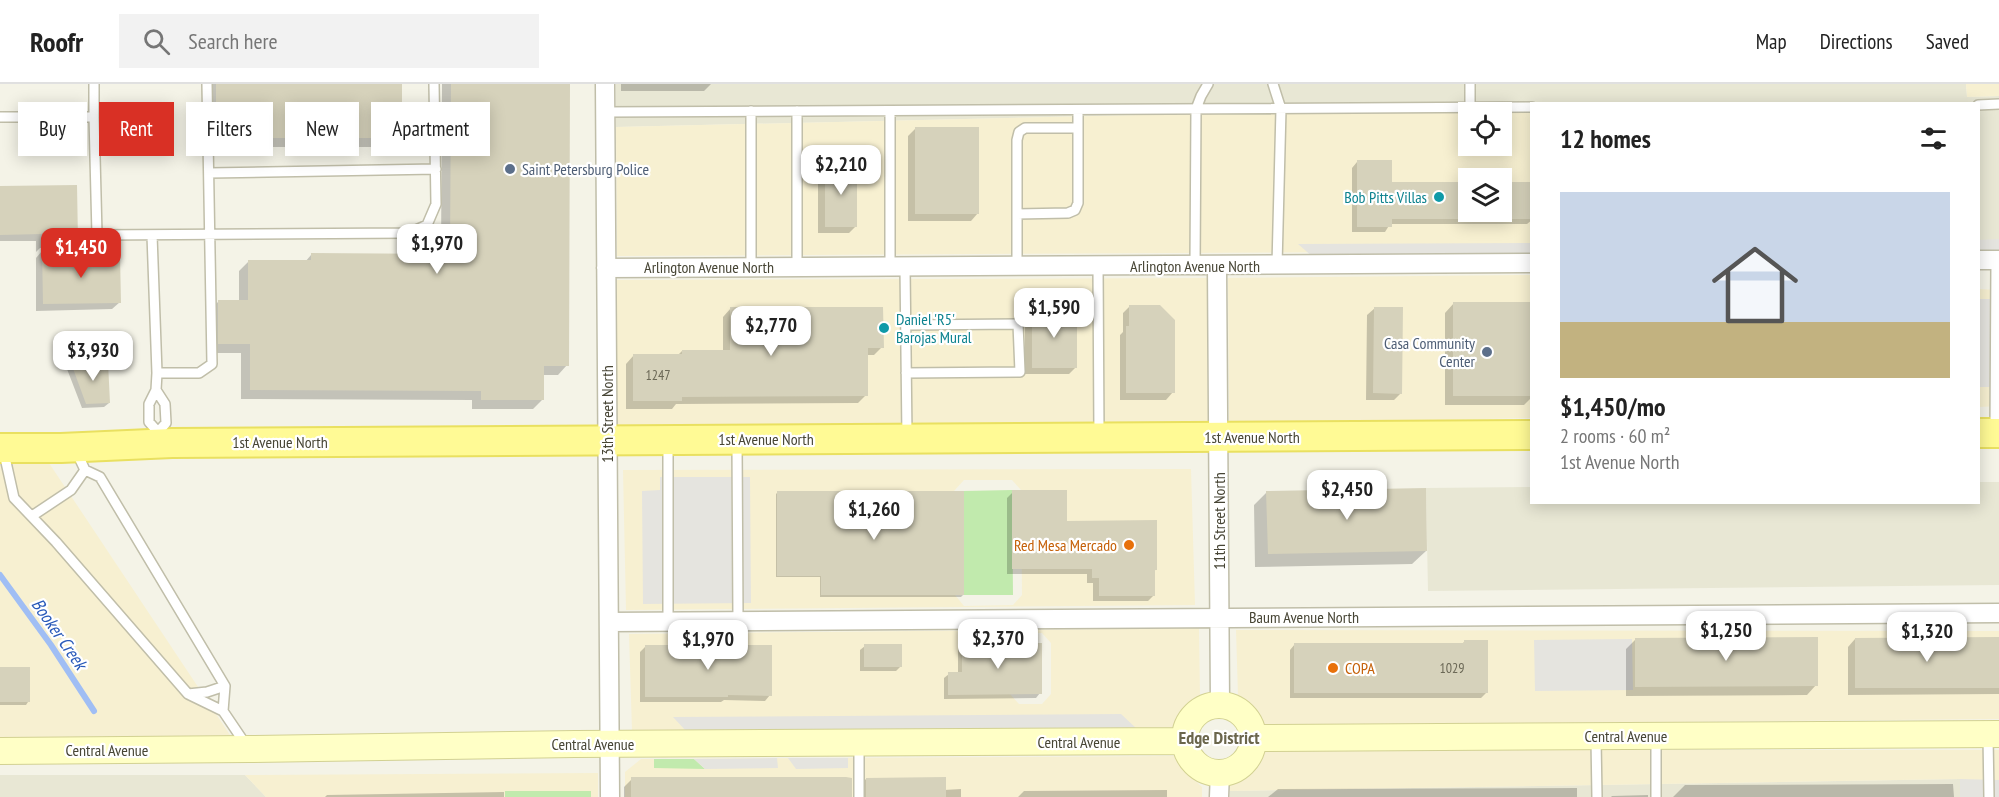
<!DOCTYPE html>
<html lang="en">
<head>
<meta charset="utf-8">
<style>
  body { margin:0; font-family:"PT Sans Narrow",sans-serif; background:#f2f2f2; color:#222; height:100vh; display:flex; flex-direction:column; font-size:22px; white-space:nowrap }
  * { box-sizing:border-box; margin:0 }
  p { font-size:20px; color:#767676 }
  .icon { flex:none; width:33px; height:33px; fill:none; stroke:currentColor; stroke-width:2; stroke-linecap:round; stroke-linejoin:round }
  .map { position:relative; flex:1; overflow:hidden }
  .details { position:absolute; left:1530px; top:18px; width:450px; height:402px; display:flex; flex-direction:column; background:#fff; border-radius:0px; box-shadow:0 3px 15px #0003 }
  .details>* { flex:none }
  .hud { position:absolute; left:18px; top:18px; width:570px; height:54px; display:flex; gap:12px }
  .controls { position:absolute; left:1458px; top:18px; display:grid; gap:12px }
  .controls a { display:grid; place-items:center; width:54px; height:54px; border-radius:0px; background:#fff; box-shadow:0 3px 15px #0003; font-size:30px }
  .price { position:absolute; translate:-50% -51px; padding:0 14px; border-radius:12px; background:#fff; color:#222; font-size:20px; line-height:39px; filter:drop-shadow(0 2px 3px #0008) }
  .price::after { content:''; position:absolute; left:50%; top:36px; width:18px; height:14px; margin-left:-9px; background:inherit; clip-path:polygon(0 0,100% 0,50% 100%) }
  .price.on { background:#d93025; color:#fff }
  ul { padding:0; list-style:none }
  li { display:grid; align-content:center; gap:12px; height:318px; padding:0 30px }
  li+li { border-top:2px solid #e0e0e0 }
  li span { display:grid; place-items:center; height:186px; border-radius:0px; color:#555 }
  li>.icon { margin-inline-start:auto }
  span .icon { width:108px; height:108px; fill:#fffc; stroke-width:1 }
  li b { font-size:26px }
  h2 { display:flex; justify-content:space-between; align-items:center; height:72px; padding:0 30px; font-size:26px }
  .pill { padding:0 21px; border-radius:0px; background:#fff; box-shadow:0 3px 15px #0003; font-size:21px; line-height:54px }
  .pill.on { background:#d93025; color:#fff }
  header { display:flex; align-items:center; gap:36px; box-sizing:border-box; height:84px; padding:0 30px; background:#fff; border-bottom:2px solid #e0e0e0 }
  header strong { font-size:28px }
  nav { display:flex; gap:33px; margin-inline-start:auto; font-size:21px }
  .search { width:420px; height:54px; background:#f2f2f2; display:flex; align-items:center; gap:15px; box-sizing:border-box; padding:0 21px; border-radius:0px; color:#767676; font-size:22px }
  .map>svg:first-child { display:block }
  .residential { fill:#e8e7d4 }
  .commercial { fill:#f7f0d1; fill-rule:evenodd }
  .green { fill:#c1eaad }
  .parking { fill:#e5e4df }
  .shadow { fill:#0003 }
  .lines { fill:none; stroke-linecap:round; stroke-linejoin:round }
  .stream { stroke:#a0bef4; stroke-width:6 }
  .building { fill:#d6d2bb }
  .lane-casing { stroke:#c0bea9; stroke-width:12 }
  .street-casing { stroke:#c0bea9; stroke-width:21 }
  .secondary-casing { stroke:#d2d192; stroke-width:28 }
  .primary-casing { stroke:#e9e060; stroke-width:32 }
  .lane { stroke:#fff; stroke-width:9 }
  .street { stroke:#fff; stroke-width:18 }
  .secondary { stroke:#ffffc6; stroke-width:26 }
  .primary { stroke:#fffa95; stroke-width:28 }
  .service-dot { fill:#5c6f8a; stroke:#fff; stroke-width:2 }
  .culture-dot { fill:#0f9aa8; stroke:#fff; stroke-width:2 }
  .food-dot { fill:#e8710a; stroke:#fff; stroke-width:2 }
  .labels { text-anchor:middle; stroke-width:4.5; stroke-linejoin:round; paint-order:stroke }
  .number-label { font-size:14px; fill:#6b6856 }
  .service-label { font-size:16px; fill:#4e5e75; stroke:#fff; text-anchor:start }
  .culture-label { font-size:16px; fill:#0d838f; stroke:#fff; text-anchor:end }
  .street-label { font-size:16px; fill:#474535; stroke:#fff }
  .food-label { font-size:16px; fill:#c56008; stroke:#fff; text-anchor:end }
  .water-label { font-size:18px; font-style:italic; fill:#295ab9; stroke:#fff }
  .neighbourhood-label { font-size:18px; font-weight:bold; fill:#6b664c; stroke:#fff }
</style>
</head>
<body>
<header>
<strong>Roofr</strong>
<div class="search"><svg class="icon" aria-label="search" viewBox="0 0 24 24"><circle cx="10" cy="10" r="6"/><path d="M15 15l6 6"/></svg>Search here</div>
<nav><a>Map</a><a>Directions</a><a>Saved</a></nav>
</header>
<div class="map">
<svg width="1999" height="713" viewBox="0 0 1999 713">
  <rect width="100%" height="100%" fill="#f4f3e7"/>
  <path class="residential" d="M616 0H1966L1967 13 1999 12V157L1979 158 1978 20H1532L1531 22 616 43Z
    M1979 398H1999V501L1428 507 1426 404 1531 403 1532 418H1978Z
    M0 691H245L266 713H0Z
    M1960 695V713H1230V707Z"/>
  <path class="commercial" d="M1966 0H1999V12L1967 13Z
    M1531 22V167L617 172 616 43ZM1468 28H1502V62H1468ZM1468 94H1502V128H1468Z
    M1531 191V334L1229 341 1228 194Z
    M1207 194 1208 341 617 344V196Z
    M1978 205 1999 206V322L1979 323Z
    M0 379H49L232 654 0 655Z
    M1191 385 1195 521 626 526 623 386ZM964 396H1012L1021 406 1022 511 1013 521 964 522 955 511 954 407Z
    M1199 544 1200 613 1185 626 1172 645 632 647 629 550ZM1020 549H1042L1051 559V610L1042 620H1019L1010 610V559Z
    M1236 546 1999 547V635L1261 642 1253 625 1238 612Z
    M1262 666H1999V713H1960V695L1230 707 1229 701 1239 698 1247 692 1257 681Z
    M1177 672 1187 689 1202 703V713H625V688L641 675Z
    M598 689V713H266L245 691Z"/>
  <path class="green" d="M1012 406 1013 511H964V407Z
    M654 675H694L705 685 654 684Z
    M505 707H591V713H505Z"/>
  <path class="parking" d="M1999 155V171H1979L1978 156Z
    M1531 159V173L1314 174 1298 160Z
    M1978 215H1999V303H1979Z
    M660 393H750L751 519 643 520 642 407 660 406Z
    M1632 555 1633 606 1535 607 1534 556Z
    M1121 630 1137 645 686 647 673 633Z
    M777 674 778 684 705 685 694 675Z
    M788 674H848V684L796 685Z
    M1960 695 1999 696V713H1960Z"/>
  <path class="shadow" d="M207 0H400L401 53 391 63H207Z
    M442 0H568L567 281 558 291H542V316L533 325H472V316L241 315V269H210L209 227 218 218H239V187L249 177 305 178 311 171H441Z
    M621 0H711L704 7H621Z
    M915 45 978 129 971 137H908V52Z
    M1357 78 1390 99H1468V128H1502V99H1532V136L1527 140H1390L1385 148H1352V84Z
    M825 83 856 142 849 149H818V90Z
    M0 104 77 156 69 163 40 164 36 168V157H0Z
    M42 167 44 171 120 218 112 225 36 227V174Z
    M1454 219H1532V313L1524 321H1445V229Z
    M1130 222 1173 308 1166 316H1120V251L1123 248V229Z
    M731 224 882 263 874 271H866V311L858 319 676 320 672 325H626V280L634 271H678L682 267H723V233Z
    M1375 224 1401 309 1394 316H1366L1367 231Z
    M1032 227 1076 283 1069 290H1025V234Z
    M107 279 109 319 104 323 82 324 67 285 71 281Z
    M778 408 963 511 961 513H820V493H776V410Z
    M1013 408 1065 439 1156 485 1154 488V511L1148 517H1093V499H1087V490H1007V414Z
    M1267 408 1426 467 1412 480 1255 483 1254 421Z
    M1855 555H1999V610L1848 611V563Z
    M1635 556 1816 601 1807 611 1626 612V565Z
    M1464 558 1486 609 1481 614H1290V566L1295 560H1462Z
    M962 561 1040 609 1036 614 944 615V594L949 590H958V566Z
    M865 562 901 582 896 587H860V566Z
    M645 563 770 611 765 617 724 616 721 618H640V568Z
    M0 585 28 618 26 621H0Z
    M632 695H851V713H624V703Z
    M866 695 944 706 961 705V713H858V703Z
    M1953 700 1954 713H1673L1685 701Z
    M1577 704V713H1268L1278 705Z
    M1167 706V713H1018L1024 707Z
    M504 708V713H325L327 711Z
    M1648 711V713H1611L1612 712Z"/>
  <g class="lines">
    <path class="stream" d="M0 491 51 561 94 627"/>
  </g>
  <path class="building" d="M216 0H402V54H216Z
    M451 0H570L569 282H544V316H481V307L250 306V260H218V216H248V176H311V169L450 170Z
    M915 43H979V130H915Z
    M1357 76H1392V98H1468V135H1392V143H1357Z
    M825 82H857V143H825Z
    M1502 98H1532V135H1502Z
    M77 101 78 157H48L45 159 42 163V150L0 151V102Z
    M42 165 45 170 49 171H120L121 219 43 220Z
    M1453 218H1532V312H1453Z
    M1129 221H1160L1175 236V309H1126V242H1129Z
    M730 223H883L884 264H868V312L682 313V317H633V270H682V266H730Z
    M1374 223H1403L1402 310 1373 309Z
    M1032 225H1077V284H1032Z
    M108 278 110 319 86 320 71 279Z
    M1426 404 1427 467 1268 470 1266 407Z
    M1012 406H1067V437L1157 436V486H1155V512H1099V494H1092V485H1012Z
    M777 407H964V511H821V492H777Z
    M1818 553V602L1635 603V554Z
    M1999 553V604H1855V554Z
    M1464 556H1488V609H1294V559H1464Z
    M962 559H1042V610L948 611V588H962Z
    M864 560H902V583H864Z
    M645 561H772V612L728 611V613H645Z
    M0 583H30V618H0Z
    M631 693H846L852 694V713H631Z
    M946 693V713H866V694Z"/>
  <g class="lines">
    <defs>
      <path id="lane" d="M1273 0 1281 25 1277 181
        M1470 0V23
        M1978 21 1999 20
        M797 27V183
        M605 28 1532 23
        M0 33H94V0
        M209 89 436 85
        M1017 130 1068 129 1075 126 1078 119V26
        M97 151 409 149 427 141 436 120 434 0
        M152 151 157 289H199L212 280 207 0
        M49 164 89 163 97 151 94 33
        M1017 182V56L1019 48 1025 44H1078
        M1098 182 1099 352
        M1195 182 1196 25 1201 12 1208 0
        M751 183V27
        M890 183V27
        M905 183 907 353
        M906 241 1018 240 1020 288 906 289
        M156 306 165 320 166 339 158 348 149 338V320L156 306 157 289
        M1995 346 1996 176
        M668 358V536
        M737 358 738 536
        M76 367 85 386 100 393 225 602 223 627
        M4 369 14 414 56 458 188 610 223 627 246 661
        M32 432 71 406 85 386
        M188 610 207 608 225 602
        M1656 652V713
        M1988 652 1989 713
        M1596 655 1597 713
        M859 713V661"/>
      <path id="street" d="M605 0 610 713
        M1978 176H1999
        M1217 182 1220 621
        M606 184 1532 179
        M609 538 1999 529
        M1219 713 1220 688"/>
      <path id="secondary" d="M1185 655a34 34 0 1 1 68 0a34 34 0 1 1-68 0Z
        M1253 654 1999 650
        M0 667 249 665 575 660 1186 657"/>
      <path id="primary" d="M1978 349H1999
        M0 364H61L172 359 1532 351"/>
    </defs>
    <use href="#lane" class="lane-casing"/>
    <use href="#street" class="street-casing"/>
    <use href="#secondary" class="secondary-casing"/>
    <use href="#primary" class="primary-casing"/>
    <use href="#lane" class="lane"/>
    <use href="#street" class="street"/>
    <use href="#secondary" class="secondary"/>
    <use href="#primary" class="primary"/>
  </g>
  <g class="service-dot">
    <circle cx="510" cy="85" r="6"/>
    <circle cx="1487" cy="268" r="6"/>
  </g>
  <g class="culture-dot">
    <circle cx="1439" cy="113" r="6"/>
    <circle cx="884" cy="244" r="6"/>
  </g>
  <g class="food-dot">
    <circle cx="1129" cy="461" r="6"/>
    <circle cx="1333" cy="584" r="6"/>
  </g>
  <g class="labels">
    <g class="number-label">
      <text x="658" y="296">1247</text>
      <text x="1452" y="589">1029</text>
    </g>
    <g class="service-label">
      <text x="522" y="91">Saint Petersburg Police</text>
      <text x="1475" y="265" text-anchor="end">Casa Community<tspan x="1475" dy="18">Center</tspan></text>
    </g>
    <g class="culture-label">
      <text x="1427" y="119">Bob Pitts Villas</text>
      <text x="896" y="241" text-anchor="start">Daniel 'R5'<tspan x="896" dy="18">Barojas Mural</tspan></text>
    </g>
    <g class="street-label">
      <text x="1195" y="188">Arlington Avenue North</text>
      <text x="709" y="189">Arlington Avenue North</text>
      <text transform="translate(607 330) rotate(-90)" y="6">13th Street North</text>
      <text x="1252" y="359">1st Avenue North</text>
      <text x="766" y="361">1st Avenue North</text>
      <text x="280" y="364">1st Avenue North</text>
      <text transform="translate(1219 437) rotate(-90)" y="6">11th Street North</text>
      <text x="1304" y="539">Baum Avenue North</text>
      <text x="1626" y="658">Central Avenue</text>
      <text x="1079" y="664">Central Avenue</text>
      <text x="593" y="666">Central Avenue</text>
      <text x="107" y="672">Central Avenue</text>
    </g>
    <g class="food-label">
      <text x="1117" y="467">Red Mesa Mercado</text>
      <text x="1345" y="590" text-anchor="start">COPA</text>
    </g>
    <g class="water-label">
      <text transform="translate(59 550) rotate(55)" y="6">Booker Creek</text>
    </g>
    <g class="neighbourhood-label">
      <text x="1219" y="660">Edge District</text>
    </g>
  </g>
</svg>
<div class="controls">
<a><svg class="icon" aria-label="locate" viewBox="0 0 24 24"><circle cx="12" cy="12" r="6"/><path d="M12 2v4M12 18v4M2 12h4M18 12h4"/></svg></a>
<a><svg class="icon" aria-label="layers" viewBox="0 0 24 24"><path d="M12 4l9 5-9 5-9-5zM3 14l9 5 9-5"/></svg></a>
</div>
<b class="price" style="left:841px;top:112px">$2,210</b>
<b class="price" style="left:437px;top:191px">$1,970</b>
<b class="price on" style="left:81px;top:195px">$1,450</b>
<b class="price" style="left:1054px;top:255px">$1,590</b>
<b class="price" style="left:771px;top:273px">$2,770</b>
<b class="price" style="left:93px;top:298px">$3,930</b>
<b class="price" style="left:1347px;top:437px">$2,450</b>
<b class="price" style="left:874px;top:457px">$1,260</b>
<b class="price" style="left:1726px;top:578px">$1,250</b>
<b class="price" style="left:1927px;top:579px">$1,320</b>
<b class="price" style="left:998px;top:586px">$2,370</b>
<b class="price" style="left:708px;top:587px">$1,970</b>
<div class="hud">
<a class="pill">Buy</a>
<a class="pill on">Rent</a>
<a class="pill">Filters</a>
<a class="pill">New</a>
<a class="pill">Apartment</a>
</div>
<section class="details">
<h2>12 homes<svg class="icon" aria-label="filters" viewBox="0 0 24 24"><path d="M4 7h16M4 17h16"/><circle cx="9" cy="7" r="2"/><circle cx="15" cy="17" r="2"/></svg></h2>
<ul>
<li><span style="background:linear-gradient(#c9d6e8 70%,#c2b280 0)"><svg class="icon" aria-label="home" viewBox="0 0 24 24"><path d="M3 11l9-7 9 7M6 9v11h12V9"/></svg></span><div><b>$1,450/mo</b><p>2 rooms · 60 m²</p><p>1st Avenue North</p></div></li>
</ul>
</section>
</div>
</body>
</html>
